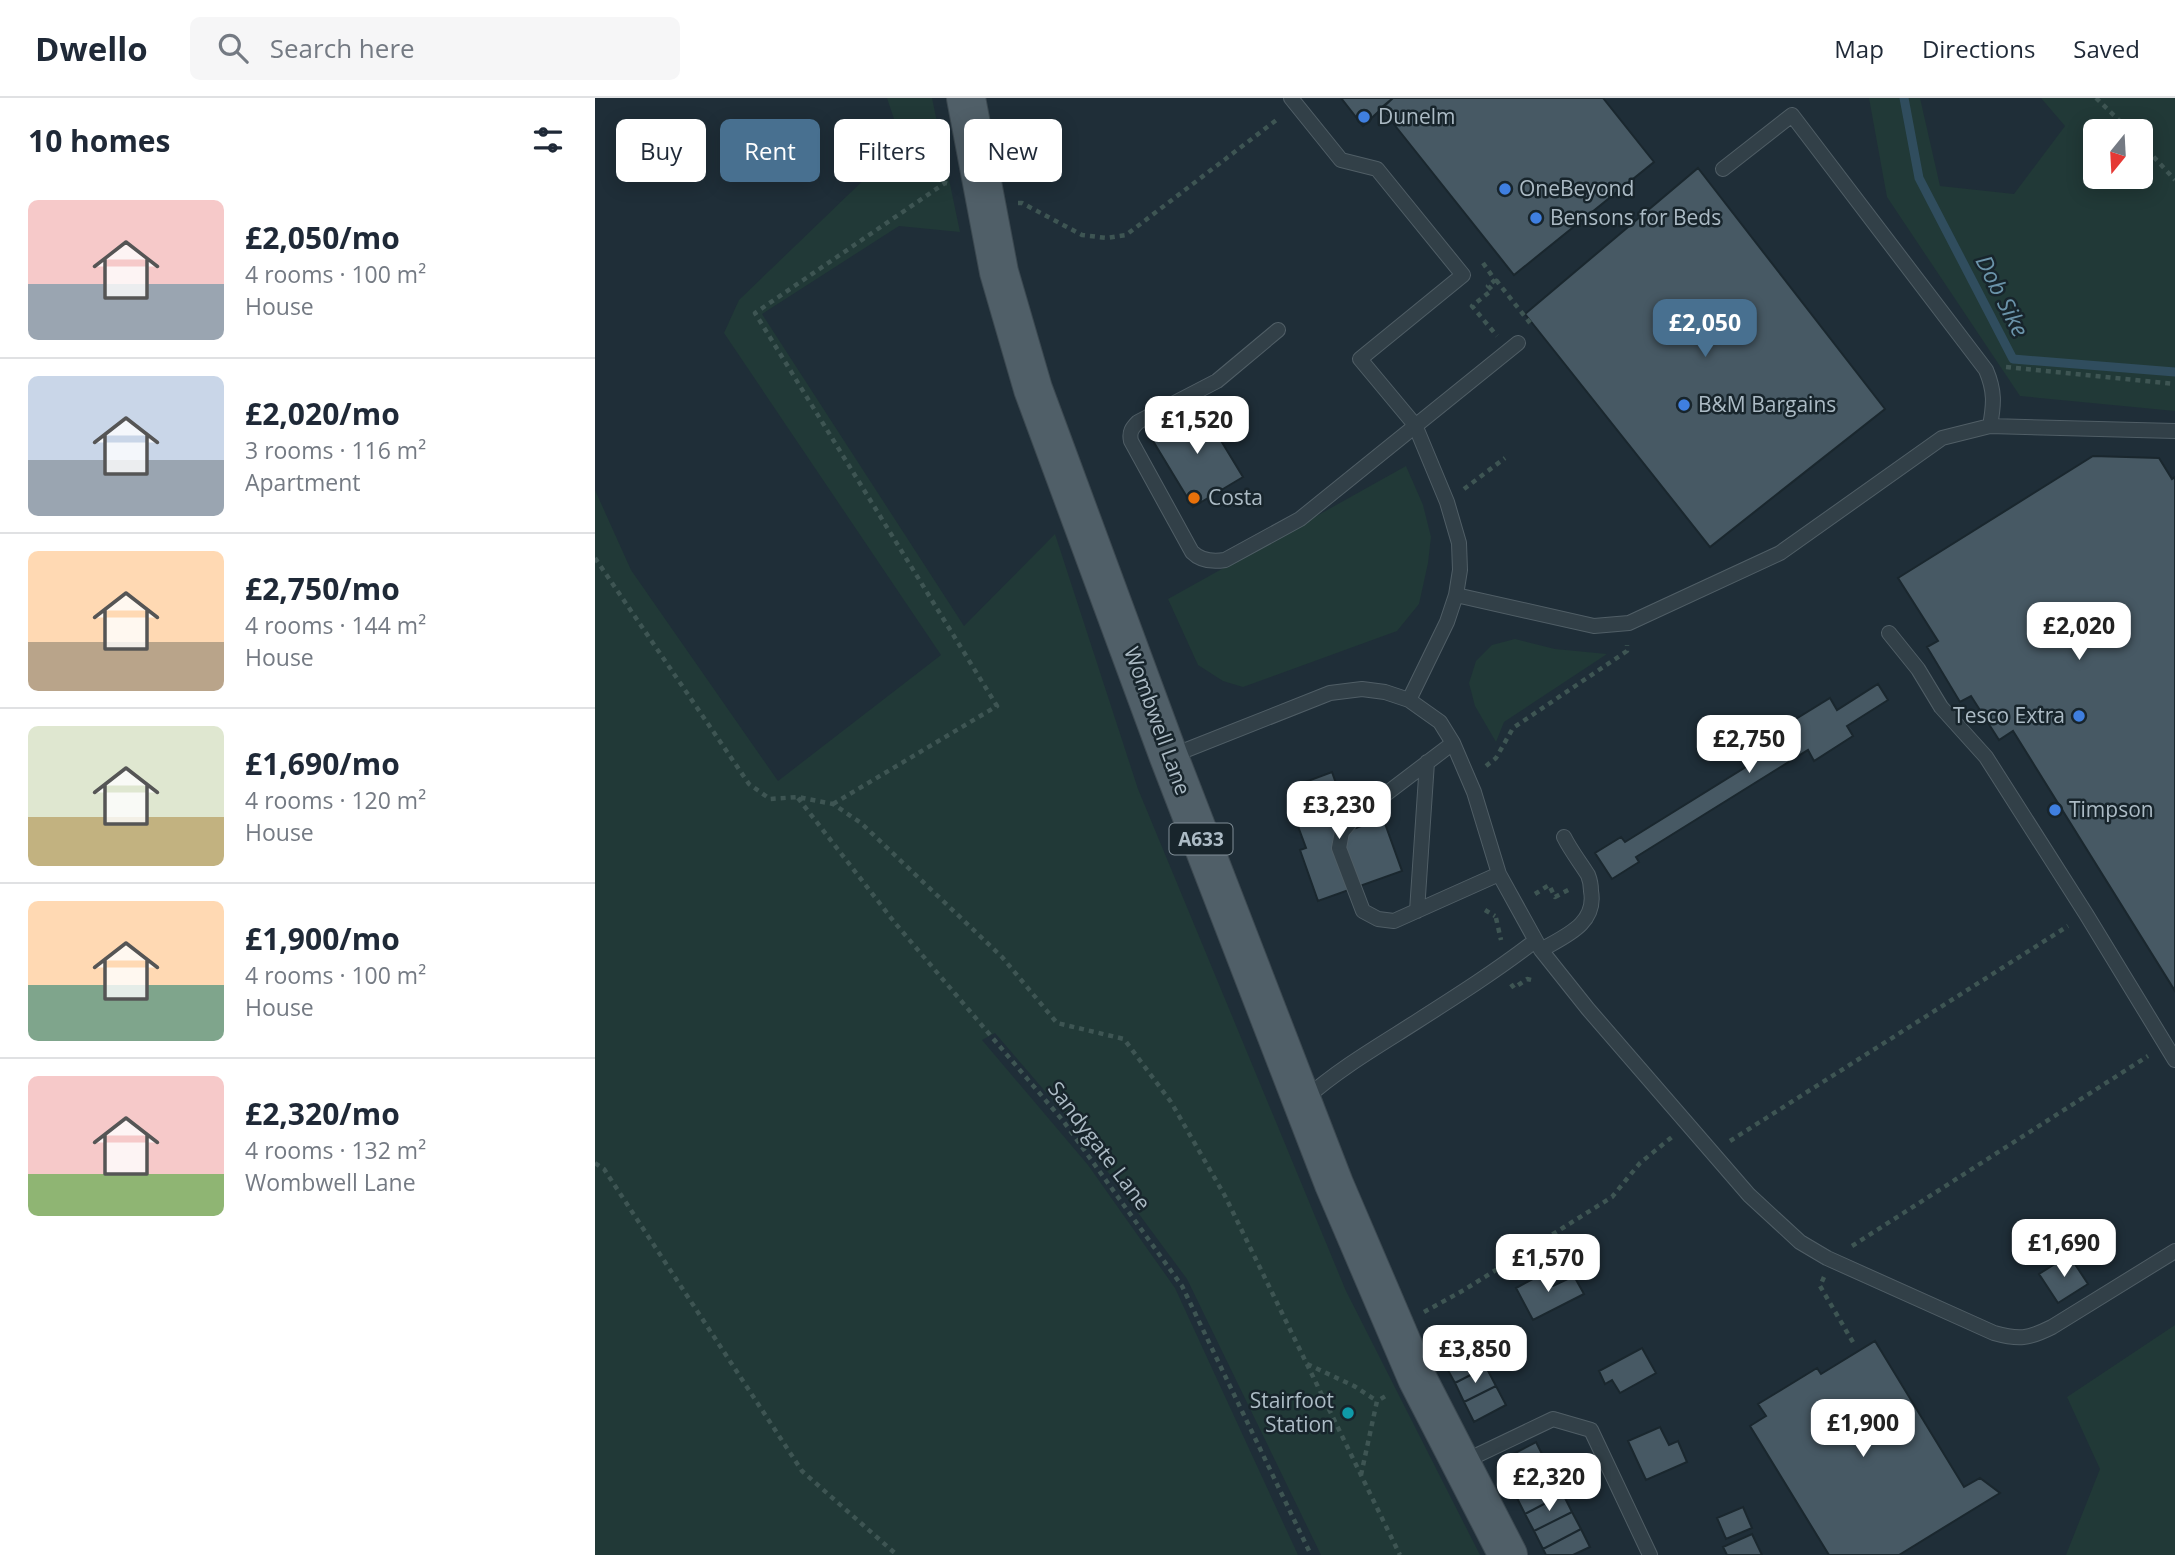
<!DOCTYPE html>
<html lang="en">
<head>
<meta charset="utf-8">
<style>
  body { margin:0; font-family:"Open Sans",sans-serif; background:#f6f6f7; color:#1f2937; height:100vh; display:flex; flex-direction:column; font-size:26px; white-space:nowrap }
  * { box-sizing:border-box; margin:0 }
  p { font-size:23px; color:#747a83 }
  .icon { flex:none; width:38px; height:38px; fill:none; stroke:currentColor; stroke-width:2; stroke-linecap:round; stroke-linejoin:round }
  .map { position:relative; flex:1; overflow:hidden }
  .details { display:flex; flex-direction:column; background:#fff; width:595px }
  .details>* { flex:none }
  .top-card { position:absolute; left:21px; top:21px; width:665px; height:63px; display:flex; gap:14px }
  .needle { width:46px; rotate:198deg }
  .buttons { position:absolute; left:1488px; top:21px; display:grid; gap:14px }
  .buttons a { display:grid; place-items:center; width:70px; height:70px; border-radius:10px; background:#fff; box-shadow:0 4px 18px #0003; font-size:35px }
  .price { position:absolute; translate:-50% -60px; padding:0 16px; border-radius:14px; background:#fff; color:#222; font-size:23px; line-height:46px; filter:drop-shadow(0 2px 4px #0008) }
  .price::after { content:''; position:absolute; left:50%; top:42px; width:21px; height:16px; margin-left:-10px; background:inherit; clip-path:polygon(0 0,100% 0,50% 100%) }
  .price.active { background:#487090; color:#fff }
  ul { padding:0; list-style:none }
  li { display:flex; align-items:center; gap:21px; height:175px; padding:0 28px }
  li+li { border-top:2px solid #e0e1e3 }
  li span { display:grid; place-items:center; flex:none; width:196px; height:140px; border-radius:10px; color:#555 }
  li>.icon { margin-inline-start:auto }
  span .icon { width:84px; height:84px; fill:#fffc; stroke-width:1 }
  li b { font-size:30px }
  h2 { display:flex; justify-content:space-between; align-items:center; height:84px; padding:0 28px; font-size:30px }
  .chip { padding:0 24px; border-radius:10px; background:#fff; box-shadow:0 4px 18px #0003; font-size:24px; line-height:63px }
  .chip.active { background:#487090; color:#fff }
  header { display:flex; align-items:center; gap:42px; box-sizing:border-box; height:98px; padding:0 35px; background:#fff; border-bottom:2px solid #e0e1e3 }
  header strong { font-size:33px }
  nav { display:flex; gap:38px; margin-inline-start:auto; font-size:24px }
  .search { width:490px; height:63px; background:#f6f6f7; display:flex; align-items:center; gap:18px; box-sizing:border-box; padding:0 24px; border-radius:10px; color:#747a83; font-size:26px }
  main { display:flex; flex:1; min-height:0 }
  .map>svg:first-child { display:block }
  .green { fill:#213937; fill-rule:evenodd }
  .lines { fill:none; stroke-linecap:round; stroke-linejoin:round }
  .stream { stroke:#304d5e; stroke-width:9 }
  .building { fill:#475964; stroke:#1a272e; stroke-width:2 }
  .service-casing { stroke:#505e66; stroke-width:16 }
  .primary-casing { stroke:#3c4951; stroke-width:40 }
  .path { stroke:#3e5553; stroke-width:4.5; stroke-dasharray:5 5; stroke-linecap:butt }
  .service { stroke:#324048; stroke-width:14 }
  .primary { stroke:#505f68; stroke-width:38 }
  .shop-dot { fill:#3f7fe0; stroke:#18252c; stroke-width:2.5 }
  .food-dot { fill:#e8710a; stroke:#18252c; stroke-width:2.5 }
  .culture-dot { fill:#0f9aa8; stroke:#18252c; stroke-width:2.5 }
  .labels { text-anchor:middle; stroke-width:5; stroke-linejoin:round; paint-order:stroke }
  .shield { fill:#18252c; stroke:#808e97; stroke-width:2 }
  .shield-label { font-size:19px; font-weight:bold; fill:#acbbc5 }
  .poi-label { font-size:21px; fill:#acbbc5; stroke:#18252c; text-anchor:start }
  .street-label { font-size:21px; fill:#acbbc5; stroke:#18252c }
  .water-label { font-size:23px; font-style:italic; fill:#6b94aa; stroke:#18252c }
</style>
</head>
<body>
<header>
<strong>Dwello</strong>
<div class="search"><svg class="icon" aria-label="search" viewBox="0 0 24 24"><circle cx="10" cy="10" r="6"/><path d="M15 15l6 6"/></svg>Search here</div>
<nav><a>Map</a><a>Directions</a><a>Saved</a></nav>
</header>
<main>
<section class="details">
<h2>10 homes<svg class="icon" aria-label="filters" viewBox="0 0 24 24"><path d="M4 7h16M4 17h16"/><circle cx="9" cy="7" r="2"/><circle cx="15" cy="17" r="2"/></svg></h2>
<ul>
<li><span style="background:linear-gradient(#f6c9c9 60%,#9aa5b1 0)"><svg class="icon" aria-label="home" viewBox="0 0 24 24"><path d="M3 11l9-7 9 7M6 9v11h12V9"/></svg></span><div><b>£2,050/mo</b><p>4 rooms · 100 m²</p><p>House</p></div></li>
<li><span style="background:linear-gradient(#c9d6e8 60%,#9aa5b1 0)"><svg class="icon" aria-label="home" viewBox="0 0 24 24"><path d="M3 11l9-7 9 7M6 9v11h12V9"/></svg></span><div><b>£2,020/mo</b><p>3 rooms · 116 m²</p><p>Apartment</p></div></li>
<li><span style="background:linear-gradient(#ffd9b3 65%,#b9a48a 0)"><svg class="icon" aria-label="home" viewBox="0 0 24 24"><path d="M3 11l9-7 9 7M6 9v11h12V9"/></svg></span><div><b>£2,750/mo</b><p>4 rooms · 144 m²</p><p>House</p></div></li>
<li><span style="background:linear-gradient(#dfe7d0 65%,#c2b280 0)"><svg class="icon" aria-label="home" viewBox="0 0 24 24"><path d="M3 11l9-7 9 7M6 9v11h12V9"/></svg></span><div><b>£1,690/mo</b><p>4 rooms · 120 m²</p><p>House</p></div></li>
<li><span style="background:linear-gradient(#ffd9b3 60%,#7fa58c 0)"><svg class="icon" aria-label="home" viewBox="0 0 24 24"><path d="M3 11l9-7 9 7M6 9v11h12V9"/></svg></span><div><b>£1,900/mo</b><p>4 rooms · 100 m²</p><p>House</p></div></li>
<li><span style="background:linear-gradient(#f6c9c9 70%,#8fb573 0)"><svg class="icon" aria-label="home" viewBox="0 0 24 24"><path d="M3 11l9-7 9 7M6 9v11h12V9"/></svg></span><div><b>£2,320/mo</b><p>4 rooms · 132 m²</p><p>Wombwell Lane</p></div></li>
</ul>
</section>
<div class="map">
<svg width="1580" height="1457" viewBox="0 0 1580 1457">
  <rect width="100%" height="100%" fill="#1f2e38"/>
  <path class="green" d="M292 0H337L365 134 304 128 167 216 369 528 460 436 543 691 751 1193 885 1457H726L592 1181 473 1020 400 935 387 942 493 1067 580 1190 703 1457H0V392L36 472 183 683 346 557 129 235 144 202 307 45Z
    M1274 0H1325L1345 88 1419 96 1470 28 1446 0H1580V313L1425 298 1292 99ZM1500 33H1545V79H1500Z
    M811 368 828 407 836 439 833 465 824 506 802 533 648 589 628 583 603 567 573 501Z
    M920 541 960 551 1012 556 909 624 901 644 880 608 874 585 881 563 897 547Z
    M1580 1227V1457H1471L1505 1371 1472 1299Z"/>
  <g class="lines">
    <path class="stream" d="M1309 0 1324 80 1418 261 1580 274"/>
  </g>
  <path class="building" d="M746 0H798L768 28Z
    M798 0H1008L1059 64 919 177 786 10Z
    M1103 70 1290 311 1115 449 930 216Z
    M605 308 648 379 598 409 555 338Z
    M1498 358 1564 360 1577 381 1580 379V893L1418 633 1404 642 1376 598 1365 604 1332 549 1343 543 1303 480Z
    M1283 586 1293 602 1252 628 1258 638 1219 663 1213 652 1041 759 1044 764 1017 781 1000 755 1026 739 1030 744 1204 636 1196 624 1235 600 1242 612Z
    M737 674 744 694 747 693 761 730 788 720 807 773 723 803 705 752 711 750 697 712 701 711 694 690Z
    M1474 1157 1493 1186 1463 1205 1444 1176Z
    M951 1174 958 1188 979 1178 989 1196 938 1222 921 1190Z
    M871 1229 881 1249 849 1265 839 1245Z
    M1280 1243 1369 1389 1385 1380 1405 1395 1304 1457H1234L1155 1328 1171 1318 1163 1306 1222 1270 1226 1276Z
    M881 1249 891 1269 860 1285 849 1265Z
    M1047 1250 1061 1275 1025 1295 1017 1282 1010 1286 1004 1273Z
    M891 1269 901 1288 869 1304 860 1285Z
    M901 1288 911 1307 879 1324 869 1304Z
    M1065 1329 1074 1347 1083 1343 1092 1364 1051 1382 1033 1343Z
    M941 1344 950 1362 912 1381 903 1364Z
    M950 1362 959 1379 921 1398 912 1381Z
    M959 1379 968 1396 930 1416 921 1398Z
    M968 1396 977 1414 939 1433 930 1416Z
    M1148 1409 1157 1430 1131 1441 1122 1420Z
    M977 1414 986 1431 948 1451 939 1433Z
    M986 1431 995 1449 978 1457H951L948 1451Z
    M1157 1436 1167 1457H1132L1128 1449Z"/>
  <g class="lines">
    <defs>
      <path id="service" d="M696 0 746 62 782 71 868 177 765 261 820 327 852 404 864 445 865 472 861 497 852 524 814 602
        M1128 71 1197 17 1391 272C1400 293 1399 306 1395 328
        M683 232 622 283 543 324C537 330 534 334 536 343L597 454C606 463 618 464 630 462L705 421 923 245
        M861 497 999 528 1034 525 1185 455 1347 340 1395 328 1580 333
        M1294 535 1323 571 1346 609 1391 659 1491 816 1580 962
        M858 645 758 721 747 734 744 750 768 813 783 821 799 823 904 776
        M576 658 735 595 767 591 790 594 814 602 845 624 858 645 879 694 904 776 946 852 993 911 1154 1097 1205 1144 1232 1160 1399 1235C1424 1242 1433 1241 1457 1229L1580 1153
        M822 813 832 664
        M946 852C970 838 1002 826 996 793 996 788 995 782 993 777 985 764 976 753 969 739
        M710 1001C738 976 770 956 802 936 849 906 896 877 940 843
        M868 1364 958 1321 996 1332 1055 1457"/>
      <path id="primary" d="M371 0 404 174 438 291 574 659 739 1086 822 1280 913 1457"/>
    </defs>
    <use href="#service" class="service-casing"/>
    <use href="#primary" class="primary-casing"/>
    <path class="path" d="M1501 0 1535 33
      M1545 44 1580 82
      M423 105H427L487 137 512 140 531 137 684 20
      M888 165 900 182 893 188 897 192 877 208 902 238
      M901 182 935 225
      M1411 269 1580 286
      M869 391 910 360
      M0 460 154 686 175 701 203 699 238 706 266 725 407 859 462 925 529 941 576 1004 630 1098 805 1457
      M891 668 901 660 918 630 1032 553V547
      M203 700 300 825 469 1024 587 1188 716 1457
      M238 706 402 608 160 215 350 85 353 86
      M940 796 954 787 960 799 975 791
      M890 812 900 818
      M901 820 906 842
      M916 886 919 890 932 881 941 883
      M1135 1043 1473 828
      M0 1065 9 1071 207 1373 302 1457
      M1257 1148 1553 958
      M1229 1179 1225 1188 1259 1246
      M829 1214 869 1192 1017 1099 1045 1065 1077 1039
      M712 1266 759 1288 782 1303
      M766 1377 782 1303 794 1296"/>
    <use href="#service" class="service"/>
    <use href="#primary" class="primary"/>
  </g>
  <g class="shop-dot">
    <circle cx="769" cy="19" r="7"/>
    <circle cx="910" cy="91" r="7"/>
    <circle cx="941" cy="120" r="7"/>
    <circle cx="1089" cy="307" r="7"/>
    <circle cx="1484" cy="618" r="7"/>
    <circle cx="1460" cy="712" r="7"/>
  </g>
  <circle class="food-dot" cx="599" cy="400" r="7"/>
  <circle class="culture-dot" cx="753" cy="1315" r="7"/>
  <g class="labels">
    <rect class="shield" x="574.5" y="725.5" width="63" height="31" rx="5"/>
    <g class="shield-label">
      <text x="606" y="748">A633</text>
    </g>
    <g class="poi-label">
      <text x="783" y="26">Dunelm</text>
      <text x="924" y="98">OneBeyond</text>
      <text x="955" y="127">Bensons for Beds</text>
      <text x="1103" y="314">B&amp;M Bargains</text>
      <text x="613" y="407">Costa</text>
      <text x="1470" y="625" text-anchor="end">Tesco Extra</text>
      <text x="1474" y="719">Timpson</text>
      <text x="739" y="1310" text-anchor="end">Stairfoot<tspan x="739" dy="24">Station</tspan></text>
    </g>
    <g class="street-label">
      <text transform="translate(562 623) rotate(70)" y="7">Wombwell Lane</text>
      <text transform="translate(504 1048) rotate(53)" y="7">Sandygate Lane</text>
    </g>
    <g class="water-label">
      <text transform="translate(1407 198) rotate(63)" y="8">Dob Sike</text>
    </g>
  </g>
</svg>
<div class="buttons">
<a><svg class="needle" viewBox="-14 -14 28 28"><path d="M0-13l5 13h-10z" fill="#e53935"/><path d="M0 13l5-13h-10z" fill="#747a83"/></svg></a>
</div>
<b class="price active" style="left:1110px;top:261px">£2,050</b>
<b class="price" style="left:602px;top:358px">£1,520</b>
<b class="price" style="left:1484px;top:564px">£2,020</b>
<b class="price" style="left:1154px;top:677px">£2,750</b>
<b class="price" style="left:744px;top:743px">£3,230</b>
<b class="price" style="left:1469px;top:1181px">£1,690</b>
<b class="price" style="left:953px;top:1196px">£1,570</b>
<b class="price" style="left:880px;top:1287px">£3,850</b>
<b class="price" style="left:1268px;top:1361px">£1,900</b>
<b class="price" style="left:954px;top:1415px">£2,320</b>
<div class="top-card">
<a class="chip">Buy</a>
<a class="chip active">Rent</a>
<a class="chip">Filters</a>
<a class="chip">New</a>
</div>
</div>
</main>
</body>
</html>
